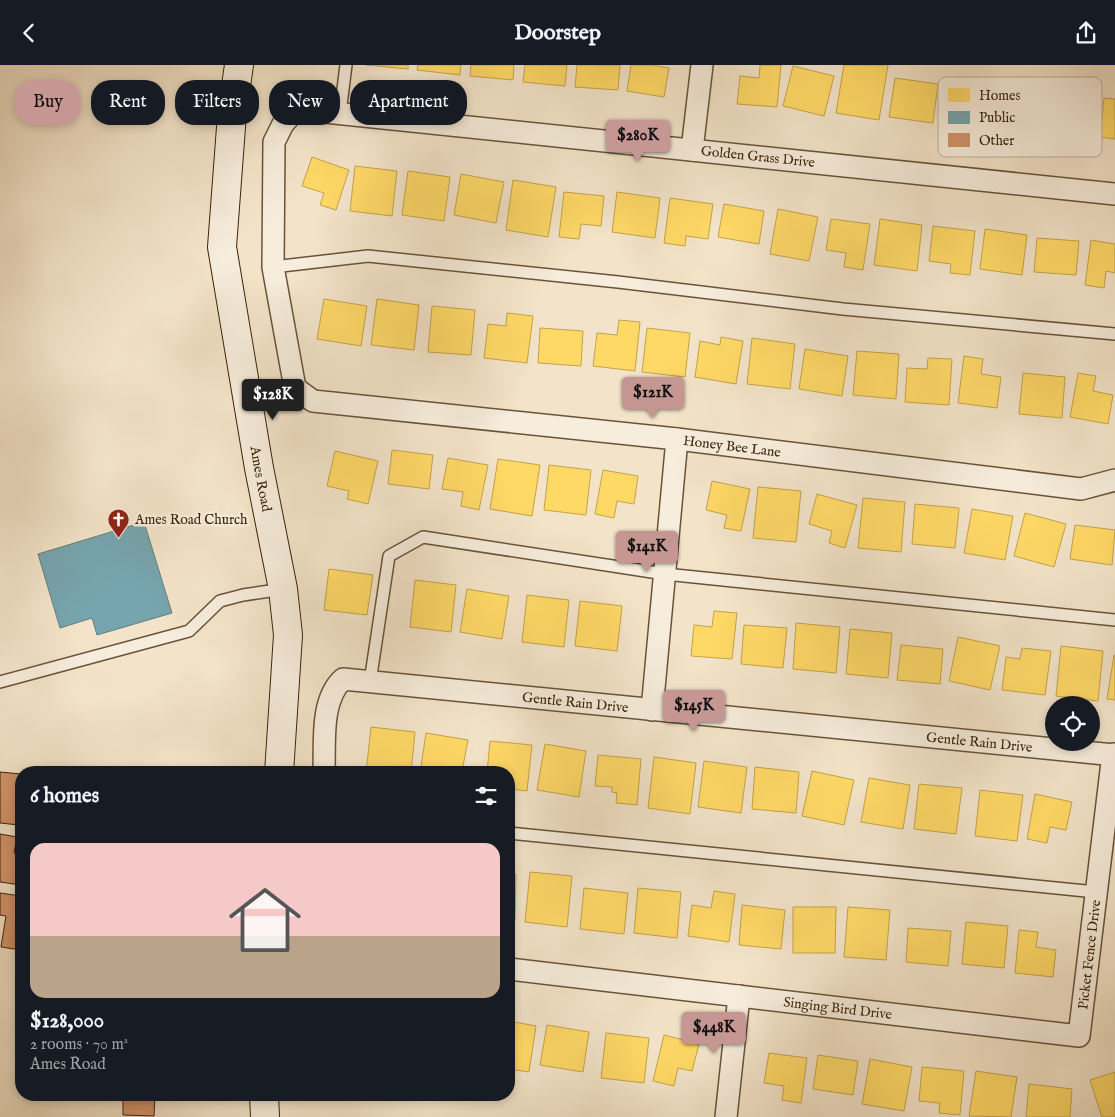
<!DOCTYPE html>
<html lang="en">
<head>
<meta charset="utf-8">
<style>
  body { margin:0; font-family:"IM FELL English",serif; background:#20242c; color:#f1f3f6; height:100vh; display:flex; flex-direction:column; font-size:19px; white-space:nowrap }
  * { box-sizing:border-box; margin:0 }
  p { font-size:16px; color:#9ea1a6 }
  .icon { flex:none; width:28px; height:28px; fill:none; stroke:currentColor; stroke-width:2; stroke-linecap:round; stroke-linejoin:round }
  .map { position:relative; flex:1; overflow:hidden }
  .details { position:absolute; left:15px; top:701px; width:500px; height:335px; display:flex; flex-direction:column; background:#171b24; border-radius:20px; box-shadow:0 2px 8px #0003 }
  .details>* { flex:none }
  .hud { position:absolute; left:15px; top:15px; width:500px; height:45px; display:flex; gap:10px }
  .buttons { position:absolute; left:1045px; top:631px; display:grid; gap:10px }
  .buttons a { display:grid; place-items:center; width:55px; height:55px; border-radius:50%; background:#171b24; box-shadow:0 2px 8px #0003; font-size:25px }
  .price { position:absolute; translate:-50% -42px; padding:0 11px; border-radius:5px; background:#c59692; color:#111; font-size:16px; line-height:32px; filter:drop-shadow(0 1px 2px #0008) }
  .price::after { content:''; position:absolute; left:50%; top:30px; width:15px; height:11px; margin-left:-8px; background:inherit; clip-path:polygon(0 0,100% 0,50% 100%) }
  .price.current { background:#222; color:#fff }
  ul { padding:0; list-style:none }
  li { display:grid; align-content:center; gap:10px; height:265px; padding:0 15px }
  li+li { border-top:1px solid #363941 }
  li span { display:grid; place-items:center; height:155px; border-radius:15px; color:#555 }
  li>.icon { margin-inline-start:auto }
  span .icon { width:90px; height:90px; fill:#fffc; stroke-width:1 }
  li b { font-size:21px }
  h2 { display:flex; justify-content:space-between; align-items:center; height:60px; padding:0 15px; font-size:21px }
  .pill { padding:0 18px; border-radius:20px; background:#171b24; box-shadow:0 2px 8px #0003; font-size:18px; line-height:45px }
  .pill.current { background:#c59692; color:#111 }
  header { display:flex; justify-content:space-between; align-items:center; height:65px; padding:0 15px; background:#171b24; font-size:22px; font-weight:700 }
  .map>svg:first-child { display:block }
  .homes { fill:#ffd966; stroke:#c4a24b }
  .public { fill:#76a5af; stroke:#647e7e }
  .building { fill:#d1946a; stroke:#39230b }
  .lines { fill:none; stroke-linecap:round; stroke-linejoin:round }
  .lane-casing { stroke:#68533a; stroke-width:14 }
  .street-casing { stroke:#68533a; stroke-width:24 }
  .secondary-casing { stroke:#39230b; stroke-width:30 }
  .lane { stroke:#f7eddc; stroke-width:11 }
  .street { stroke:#f7eddc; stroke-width:21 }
  .secondary { stroke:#f7eddc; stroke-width:28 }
  .labels { text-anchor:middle; stroke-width:5; stroke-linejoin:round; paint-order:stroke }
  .street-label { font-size:14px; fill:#39230b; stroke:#f7eddc }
  .poi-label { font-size:14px; fill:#39230b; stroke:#f7eddc; text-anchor:start }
  .key { fill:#f7eddc; stroke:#beb09d; stroke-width:1 }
  .key-label { font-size:14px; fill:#39230b }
</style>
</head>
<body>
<header><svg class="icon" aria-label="back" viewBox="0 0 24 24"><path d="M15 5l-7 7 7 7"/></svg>Doorstep<svg class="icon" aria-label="share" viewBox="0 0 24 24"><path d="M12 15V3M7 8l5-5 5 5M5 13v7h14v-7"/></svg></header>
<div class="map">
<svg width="1115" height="1052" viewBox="0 0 1115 1052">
  <rect width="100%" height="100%" fill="#f3e4c9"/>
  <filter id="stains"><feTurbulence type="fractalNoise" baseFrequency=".004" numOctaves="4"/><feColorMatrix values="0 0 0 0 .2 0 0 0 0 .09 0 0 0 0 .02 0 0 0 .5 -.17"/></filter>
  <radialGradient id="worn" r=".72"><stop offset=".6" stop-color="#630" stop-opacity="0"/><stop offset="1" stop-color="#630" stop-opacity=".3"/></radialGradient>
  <path class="homes" d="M366 0H408V4Z
    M418 0H461L460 10 417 5Z
    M471 0H514L513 15 470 11Z
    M525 0H567L565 21 523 17Z
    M577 0H620L618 25 575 22Z
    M631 0H651L669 3 664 32 627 26Z
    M760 0H781L777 42 737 39 740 11 759 13Z
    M844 0H888L879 55 836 48Z
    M793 1 834 11 824 51 783 41Z
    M895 13 938 19 933 58 889 52Z
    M1104 33 1115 34V74L1100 72Z
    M312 92 349 105 336 145 320 140 324 128 302 121Z
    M355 101 397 106 392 151 350 146Z
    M408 106 450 112 444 156 402 150Z
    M461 109 504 117 496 158 454 150Z
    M513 115 556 122 548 172 506 165Z
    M564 127 604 131 601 161 581 159 579 174 559 172Z
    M617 127 660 133 655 173 612 167Z
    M670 133 713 139 708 174 686 171 685 181 664 178Z
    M724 139 764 146 759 179 718 172Z
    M778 144 818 152 809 196 770 189Z
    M831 154 870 159 863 205 844 202 846 188 826 185Z
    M880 154 922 160 917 206 874 200Z
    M933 161 975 166 970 210 950 208 951 199 929 196Z
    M985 164 1027 170 1022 210 980 204Z
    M1037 173 1079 176 1076 210 1034 207Z
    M1091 175 1115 179V208L1106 206 1104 223 1085 220Z
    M324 234 367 241 361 281 317 274Z
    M377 234 419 240 414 285 371 280Z
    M432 241 475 245 471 290 428 287Z
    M507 248 533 251 527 298 484 293 488 259 506 261Z
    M619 255 640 257 635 306 593 301 597 268 617 270Z
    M540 263 583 266 581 301 538 298Z
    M647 263 690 268 685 312 642 307Z
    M721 272 743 276 736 319 695 312 700 276 720 280Z
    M752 273 795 279 790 324 747 319Z
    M805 284 848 291 842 331 799 324Z
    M857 286 899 289 896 334 853 330Z
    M964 291 983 294 981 309 1001 312 997 343 958 338Z
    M928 293 952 294 949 340 905 337 907 303 927 304Z
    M1023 308 1065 312 1062 353 1019 349Z
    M1078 308 1096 311 1093 326 1113 330 1108 359 1070 352Z
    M392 385 433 390 429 424 388 419Z
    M335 386 378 396 368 439 347 434 349 426 327 421Z
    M448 393 488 400 479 445 461 441 463 427 442 424Z
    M498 394 540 400 532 451 490 444Z
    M549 400 591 405 586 450 544 445Z
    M603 405 638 411 634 439 617 436 614 453 595 449Z
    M712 416 750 424 741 466 724 463 727 450 706 445Z
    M758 422 801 426 796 477 753 473Z
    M817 429 857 440 845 483 829 478 832 466 809 459Z
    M863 433 905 437 901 487 858 483Z
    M915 439 959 443 955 483 912 479Z
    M972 444 1013 451 1005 495 964 488Z
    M1025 448 1066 459 1054 502 1014 491Z
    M1075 460 1115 465 1112 500 1070 494Z
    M329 504 373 510 367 550 324 545Z
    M415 515 456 520 451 567 410 562Z
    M467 524 509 531 502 574 460 567Z
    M527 530 569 535 564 582 522 577Z
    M580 536 622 541 617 586 575 581Z
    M714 546 737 548 732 594 691 591 694 560 712 562Z
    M796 558 840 562 836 608 793 604Z
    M744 560 787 563 783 603 741 599Z
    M850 564 892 568 888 613 846 609Z
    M958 572 1000 581 990 625 949 616Z
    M901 580 943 584 940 619 897 615Z
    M1061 581 1103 586 1098 636 1056 631Z
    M1022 583 1051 586 1045 630 1002 625 1006 592 1020 594Z
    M1114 590H1115V635L1107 634Z
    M371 662 415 667 411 708H366Z
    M426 668 468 675 462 706 443 703 442 708H420Z
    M490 676 532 680 527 726 509 724V708H487Z
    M545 679 586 686 579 732 537 725Z
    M598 690 641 694 637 740 616 738 617 728 612 727V722L595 721Z
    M654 692 696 698 690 749 648 743Z
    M704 696 747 702 741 748 698 742Z
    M755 702 799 707 796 748 752 744Z
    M812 706 854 715 844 760 802 751Z
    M869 713 910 720 903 764 861 757Z
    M919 719 962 723 956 769 914 764Z
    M980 725 1023 730 1017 776 975 771Z
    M1035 729 1072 737 1066 765 1050 762 1047 778 1027 774Z
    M530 807 572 811 567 862 525 857Z
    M509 809H516L515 855 509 854Z
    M584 823 628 828 624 869 580 864Z
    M638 823 681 827 677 873 634 868Z
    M714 826 735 829 729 877 688 871 692 840 711 843Z
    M742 840 785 845 781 884 739 880Z
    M793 842H836L835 888H793Z
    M848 842 890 845 886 895 844 892Z
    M966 857 1008 861 1004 903 962 899Z
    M908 863 951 866 948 901 906 897Z
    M1019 865 1038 867 1036 882 1056 885 1053 912 1015 908Z
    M509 956 536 961 529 1007 509 1004Z
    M547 960 589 967 583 1007 540 1000Z
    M606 968 649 973 644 1018 601 1013Z
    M664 970 699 979 692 1006 678 1003 674 1021 653 1016Z
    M769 988 807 993 801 1038 782 1035 784 1021 764 1018Z
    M818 990 858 996 853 1030 813 1024Z
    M870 994 912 1002 904 1046 862 1039Z
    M922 1002 964 1006 960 1050 939 1048 940 1038 919 1036Z
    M976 1006 1017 1012 1011 1052 969 1051Z
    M1115 1007V1052H1102L1090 1015Z
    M1029 1019 1072 1024 1070 1052H1026Z"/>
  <path class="public" d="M144 457 172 548 97 570 92 553 60 563 38 489Z"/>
  <path class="building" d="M0 707 21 709V747L19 760 0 758Z
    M0 769 17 772 14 788 21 789V820L0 817Z
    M0 828 21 831V885L1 882 6 851 0 850Z
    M123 1030H155L154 1051 123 1050Z"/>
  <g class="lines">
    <defs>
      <path id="lane" d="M340 48 346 0
        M273 202 368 191 618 217 843 244 1115 269
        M0 617 189 566 220 536 243 530 283 524
        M370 617 389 491 423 472 665 509 1115 555
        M509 768 1096 827"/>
      <g id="street">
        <path d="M692 85 702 0"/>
        <path id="s1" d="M1115 129 296 44 283 59 274 77 273 202 295 323 313 336 677 374 1081 424 1115 415"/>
        <path d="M652 645 677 374"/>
        <path id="s2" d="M324 708C325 678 320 635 343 614L1115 690"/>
        <path id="s3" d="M509 904 1079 971 1113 689"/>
        <path d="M726 1052 739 931"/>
      </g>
      <g id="secondary">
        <path id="s4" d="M239 0 232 49 222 182 259 403 283 524 288 570 279 708"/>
        <path d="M264 1030 265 1052"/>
      </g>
    </defs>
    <use href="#lane" class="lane-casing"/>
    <use href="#street" class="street-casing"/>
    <use href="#secondary" class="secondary-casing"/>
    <use href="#lane" class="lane"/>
    <use href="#street" class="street"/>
    <use href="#secondary" class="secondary"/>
  </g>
  <defs>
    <symbol id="church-pin" viewBox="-11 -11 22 30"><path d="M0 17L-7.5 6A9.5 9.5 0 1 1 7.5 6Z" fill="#8f2418" stroke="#f7eddc"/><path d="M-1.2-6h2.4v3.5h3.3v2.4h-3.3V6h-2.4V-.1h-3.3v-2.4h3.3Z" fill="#fff"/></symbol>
  </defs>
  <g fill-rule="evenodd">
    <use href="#church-pin" x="106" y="442" width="25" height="34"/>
  </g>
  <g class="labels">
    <g class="street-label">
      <text transform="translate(758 91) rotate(6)" y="5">Golden Grass Drive</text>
      <text dy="5" stroke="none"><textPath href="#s1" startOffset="1555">Honey Bee Lane</textPath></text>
      <text dy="5" stroke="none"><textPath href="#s4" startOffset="418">Ames Road</textPath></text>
      <text dy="5" stroke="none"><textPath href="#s2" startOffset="332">Gentle Rain Drive</textPath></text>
      <text dy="5" stroke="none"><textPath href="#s2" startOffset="738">Gentle Rain Drive</textPath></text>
      <text dy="5" stroke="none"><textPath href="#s3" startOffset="656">Picket Fence Drive</textPath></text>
      <text dy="5" stroke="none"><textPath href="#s3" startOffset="331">Singing Bird Drive</textPath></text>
    </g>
    <g class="poi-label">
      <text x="135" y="459">Ames Road Church</text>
    </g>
  </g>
  <rect x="938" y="12" width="164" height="80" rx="8" class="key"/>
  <rect x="948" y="23" width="22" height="14" fill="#ffd966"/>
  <rect x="948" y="46" width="22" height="13" fill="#76a5af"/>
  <rect x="948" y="68" width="22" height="14" fill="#d1946a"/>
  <g class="key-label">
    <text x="979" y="35">Homes</text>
    <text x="979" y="57">Public</text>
    <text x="979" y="80">Other</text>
  </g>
  <rect width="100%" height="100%" filter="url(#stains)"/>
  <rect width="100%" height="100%" fill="url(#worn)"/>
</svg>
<div class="buttons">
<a><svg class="icon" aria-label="locate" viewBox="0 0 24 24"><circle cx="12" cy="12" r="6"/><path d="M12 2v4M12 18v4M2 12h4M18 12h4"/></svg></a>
</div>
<b class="price" style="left:638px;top:97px">$280K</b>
<b class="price" style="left:653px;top:354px">$121K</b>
<b class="price current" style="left:273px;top:356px">$128K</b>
<b class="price" style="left:647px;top:508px">$141K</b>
<b class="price" style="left:694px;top:667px">$145K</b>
<b class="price" style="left:714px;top:989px">$448K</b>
<div class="hud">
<a class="pill current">Buy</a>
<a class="pill">Rent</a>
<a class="pill">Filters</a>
<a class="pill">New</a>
<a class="pill">Apartment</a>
</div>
<section class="details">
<h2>6 homes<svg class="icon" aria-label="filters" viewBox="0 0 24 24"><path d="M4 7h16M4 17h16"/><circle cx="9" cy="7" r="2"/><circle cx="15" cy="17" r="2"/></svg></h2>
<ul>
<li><span style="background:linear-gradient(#f6c9c9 60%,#b9a48a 0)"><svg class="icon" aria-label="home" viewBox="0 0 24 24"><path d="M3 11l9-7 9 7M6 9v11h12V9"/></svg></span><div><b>$128,000</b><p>2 rooms · 70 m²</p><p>Ames Road</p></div></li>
</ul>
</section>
</div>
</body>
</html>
